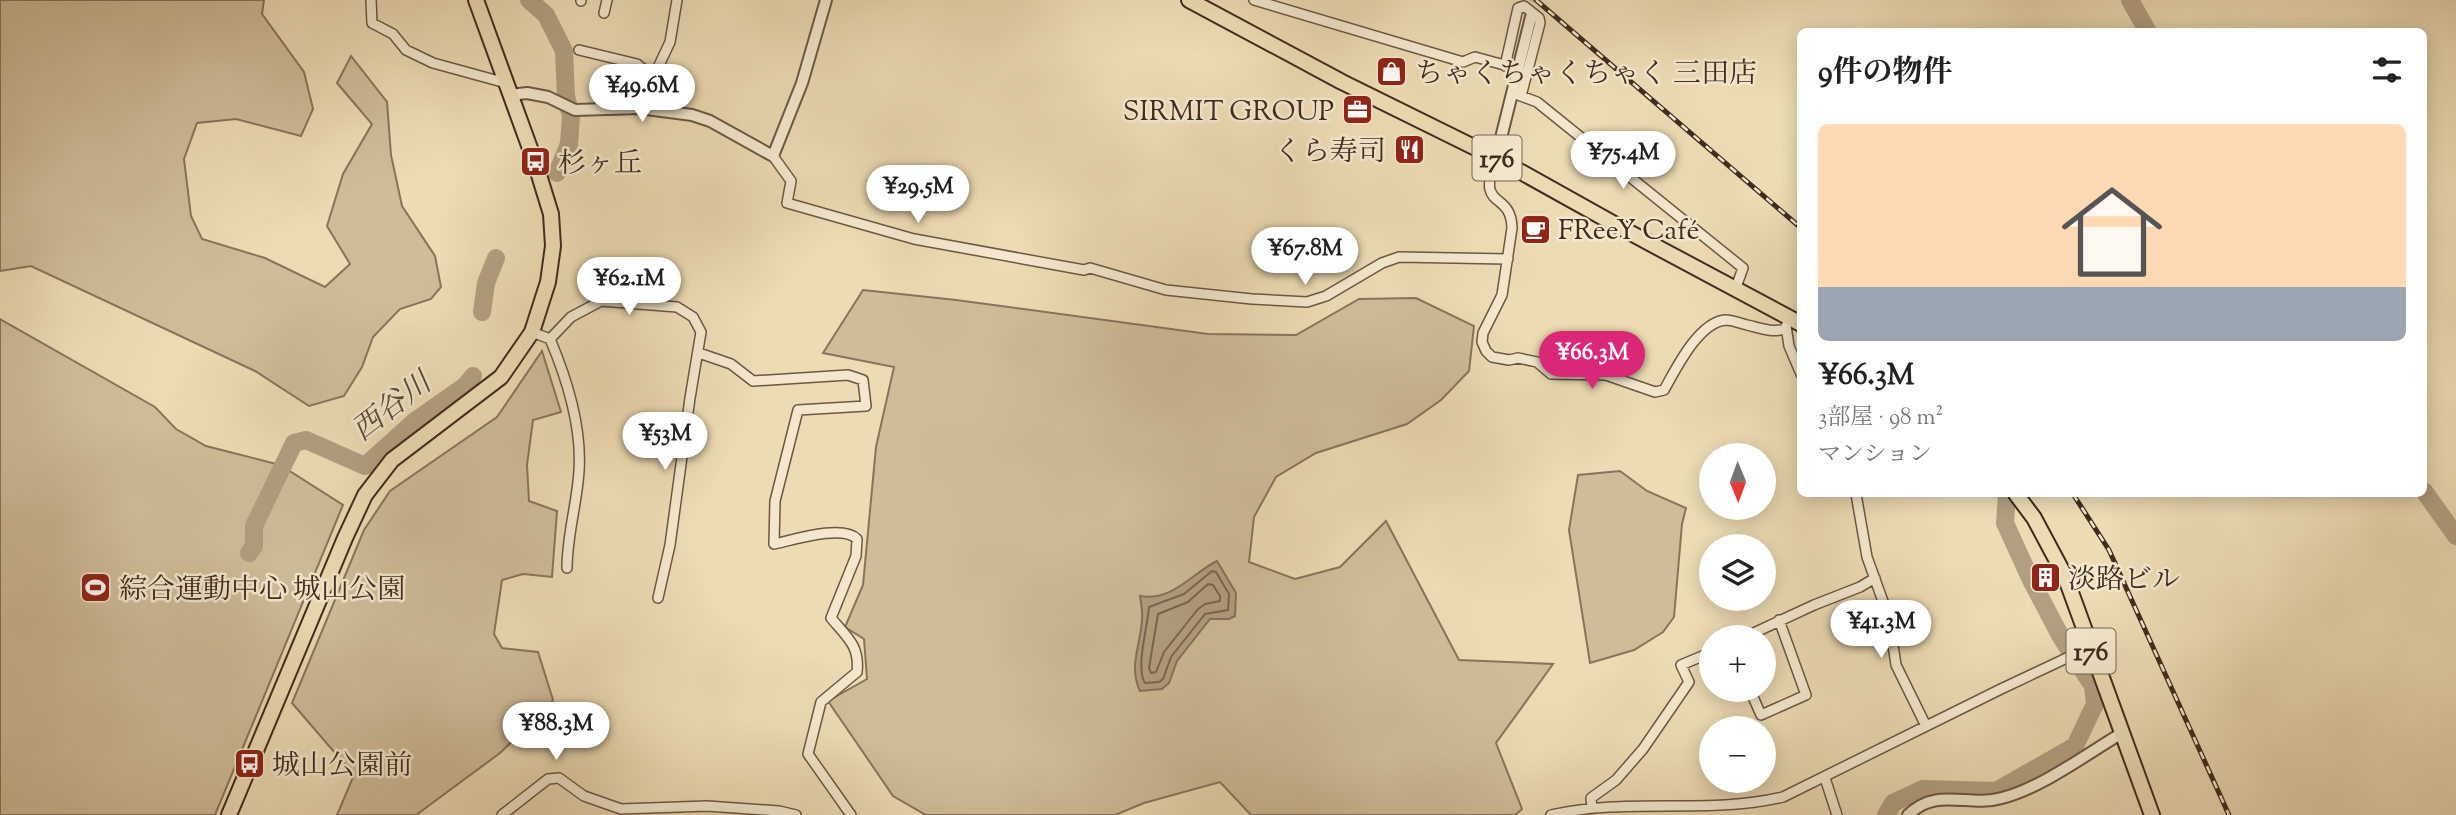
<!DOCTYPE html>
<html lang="ja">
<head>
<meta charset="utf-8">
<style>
  body { margin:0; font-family:"Sorts Mill Goudy","Noto Serif JP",serif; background:#f6f6f6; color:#222; height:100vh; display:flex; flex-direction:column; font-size:26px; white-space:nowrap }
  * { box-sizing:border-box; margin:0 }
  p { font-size:23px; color:#767676 }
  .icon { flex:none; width:38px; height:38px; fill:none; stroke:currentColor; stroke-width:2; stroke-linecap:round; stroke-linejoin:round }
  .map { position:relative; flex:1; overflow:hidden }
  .side { position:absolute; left:1797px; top:28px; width:630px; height:469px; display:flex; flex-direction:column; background:#fff; border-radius:10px; box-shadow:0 4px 18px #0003 }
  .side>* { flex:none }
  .needle { width:46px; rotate:179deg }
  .buttons { position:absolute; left:1699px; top:443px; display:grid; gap:14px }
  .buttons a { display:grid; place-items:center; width:77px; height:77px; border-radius:50%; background:#fff; box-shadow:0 4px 18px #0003; font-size:35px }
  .price { position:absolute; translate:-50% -60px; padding:0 16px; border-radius:24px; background:#fff; color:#222; font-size:23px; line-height:46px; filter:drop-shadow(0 2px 4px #0008) }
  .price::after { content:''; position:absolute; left:50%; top:42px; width:21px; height:16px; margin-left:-10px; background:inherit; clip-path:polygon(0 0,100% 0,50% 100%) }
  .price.selected { background:#db2777; color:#fff }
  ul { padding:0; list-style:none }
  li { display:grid; align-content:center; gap:14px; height:371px; padding:0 21px }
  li+li { border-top:2px solid #e0e0e0 }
  li span { display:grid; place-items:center; height:217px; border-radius:10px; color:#555 }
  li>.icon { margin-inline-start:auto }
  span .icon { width:126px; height:126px; fill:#fffc; stroke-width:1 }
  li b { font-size:30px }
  h2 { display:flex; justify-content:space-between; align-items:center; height:84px; padding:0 21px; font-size:30px }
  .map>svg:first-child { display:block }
  .green { fill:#cfbd9a; stroke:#88745d; stroke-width:2 }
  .water { fill:#b29f81; stroke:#85715a; stroke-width:2 }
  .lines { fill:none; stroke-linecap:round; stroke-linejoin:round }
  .shore { stroke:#7a6550; stroke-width:2 }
  .river { stroke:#b29f81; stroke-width:18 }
  .tertiary-tunnel { stroke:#cab896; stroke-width:10; stroke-dasharray:10 5; stroke-linecap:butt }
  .minor-casing { stroke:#6c5745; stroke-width:12 }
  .tertiary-casing { stroke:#6c5745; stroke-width:14 }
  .primary-casing { stroke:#412b20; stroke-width:18 }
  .trunk-casing { stroke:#412b20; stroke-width:18 }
  .minor { stroke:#f3e8ce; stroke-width:9 }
  .tertiary { stroke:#f3e8ce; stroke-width:10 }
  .primary { stroke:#ecdbb3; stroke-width:14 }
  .trunk { stroke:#ecdbb3; stroke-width:14 }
  .rail-casing { stroke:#412b20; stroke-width:5 }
  .rail { stroke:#f3e8ce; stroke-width:2.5; stroke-dasharray:8; stroke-linecap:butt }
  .labels { text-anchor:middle; stroke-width:5; stroke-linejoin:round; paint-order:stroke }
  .shield { fill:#f3e8ce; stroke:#766454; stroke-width:2 }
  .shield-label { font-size:26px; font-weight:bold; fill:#412b20 }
  .poi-label { font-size:28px; fill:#412b20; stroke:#f3e8ce; text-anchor:start }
  .water-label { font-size:30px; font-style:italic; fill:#5d4838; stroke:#f3e8ce }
</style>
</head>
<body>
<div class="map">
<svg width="2456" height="815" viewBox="0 0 2456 815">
  <rect width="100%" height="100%" fill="#ecdbb3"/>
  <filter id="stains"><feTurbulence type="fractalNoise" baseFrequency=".00286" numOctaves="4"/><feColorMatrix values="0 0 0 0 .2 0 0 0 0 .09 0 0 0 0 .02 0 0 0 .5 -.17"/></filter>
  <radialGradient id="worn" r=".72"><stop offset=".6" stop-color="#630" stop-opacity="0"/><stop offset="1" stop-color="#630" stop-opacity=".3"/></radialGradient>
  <path class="green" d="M0 0H264L262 14 304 72 313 109 301 136 236 119 197 123 184 159 191 216 202 239 265 258 325 287 350 264 327 226 343 174 372 124 337 83 351 56 387 102 391 155 402 206 435 256 441 287 431 299 400 309 373 337 362 367 344 396 309 406 255 371 31 266 0 271Z
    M863 290 956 300 1208 334 1296 335 1359 299 1416 298 1474 326 1469 371 1441 400 1407 424 1316 453 1276 477 1254 517 1249 562 1295 579 1340 567 1386 521 1459 660 1553 664 1496 743 1522 809 1515 815H1251L1220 782 1144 803 1115 815H926L893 796 828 701 867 679 864 639 845 627 863 585 876 447 894 367 823 353Z
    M0 319 155 407 176 429 206 446 280 465 343 505 215 815H0Z
    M542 351 561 412 533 420 527 465 529 501 557 511 552 577 523 574 502 580 494 634 502 648 538 652 553 700 544 718 520 734 500 753 416 815H337L354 775 292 703 364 530 390 491 497 417Z
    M1620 471 1647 491 1686 508 1682 524 1674 617 1663 632 1634 650 1590 663 1569 530 1578 475Z"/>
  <path class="water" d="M1217 561 1236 593 1235 616 1229 619H1210L1177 661 1169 683 1162 689 1140 691C1128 666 1141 645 1142 619 1143 612 1141 604 1140 596 1172 602 1191 574 1217 561Z"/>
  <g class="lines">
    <path class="shore" d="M1212 571 1216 572 1229 594 1228 610 1205 614 1171 657 1163 679 1159 682 1145 683C1135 668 1148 626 1149 607L1184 594Z
      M1208 584 1213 585 1220 596V601L1205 604 1198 609 1164 652 1156 672 1151 673 1149 668 1158 614 1188 602Z"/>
    <path class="river" d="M529 0 546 15 564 51 566 96 571 116 569 144 557 173
      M2130 0 2148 32
      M482 312 486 283 496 258
      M2424 491 2456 536
      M249 553 254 546V526L294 443 306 440 365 466 415 421 466 385 473 376
      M1886 815 1893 803 1923 789 1996 791 2075 746 2095 704 2093 686 2061 637 2031 580 2005 523 2007 494"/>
    <path class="tertiary-tunnel" d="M1531 17 1535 0"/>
    <defs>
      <path id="minor" d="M371 0 372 23 393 34 406 50 433 63 506 83
        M1254 0 1463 62 1475 57 1519 69
        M581 1V0
        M604 13 607 0
        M579 50 637 64 654 78
        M1505 66 1518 8 1524 6 1539 18 1540 23 1521 96
        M1513 93 1537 102 1743 268 1735 290
        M639 108 670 42 677 0
        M773 156 791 181 787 203 914 239 1084 270 1090 268 1166 290 1252 299 1307 302 1326 296 1382 263 1399 257 1508 259
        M1496 158C1475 212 1511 189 1512 228L1502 295 1483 333 1482 342 1486 351 1492 357 1509 360 1518 358 1537 362 1551 374 1606 375 1655 392 1664 390C1676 369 1698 323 1725 320 1732 320 1740 323 1747 325 1760 328 1772 333 1785 329
        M1786 326 1789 346 1801 374
        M532 332 550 339C567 379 582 426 579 471 577 504 567 535 567 568
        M550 339 571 317 601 301 677 307 693 317 701 332 690 398 670 545 658 598
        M699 353 731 364 753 381 848 375 863 380 866 406 798 410 775 501 774 544C793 540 843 524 857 539L856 556 831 618C847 637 860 646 857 672L821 702 808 754 851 815
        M1856 494 1867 557 1889 618 1896 665 1926 726
        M1745 637 1814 605 1860 587 1875 578
        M1750 690 1761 715 1806 695 1779 620
        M1825 778 1837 815
        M1592 808 1591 798 1616 780 1643 749 1689 682 1681 665 1712 652
        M502 815 548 779 559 778 584 796 621 809 707 806 779 811 796 815
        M1551 815C1627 797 1707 815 1783 797L2001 689 2090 647"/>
      <path id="tertiary" d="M510 95 527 93 548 97 575 110 639 108 692 115 710 121 773 156 802 83 826 0
        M1496 158 1531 17
        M1908 815C1938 786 1968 808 2002 798 2041 788 2087 754 2122 733"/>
      <path id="primary" d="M229 815 345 538 365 495 392 460 501 377 532 332 548 282 553 246 551 214 535 162 476 0"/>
      <path id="trunk" d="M1189 0 1342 82 1496 158 1627 231 1801 324
        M2016 494 2034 518 2065 576 2152 815"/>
    </defs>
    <use href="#minor" class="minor-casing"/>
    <use href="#tertiary" class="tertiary-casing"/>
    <use href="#primary" class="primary-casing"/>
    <use href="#trunk" class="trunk-casing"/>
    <use href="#minor" class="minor"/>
    <use href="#tertiary" class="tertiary"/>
    <use href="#primary" class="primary"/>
    <use href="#trunk" class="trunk"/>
    <defs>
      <path id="rail" d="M1536 0 1801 228
        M2073 494 2109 550 2229 815"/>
    </defs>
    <use href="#rail" class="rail-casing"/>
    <use href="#rail" class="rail"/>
  </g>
  <defs>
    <symbol id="shop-square" viewBox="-11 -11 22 22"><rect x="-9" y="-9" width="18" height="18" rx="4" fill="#8f2418" stroke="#f3e8ce"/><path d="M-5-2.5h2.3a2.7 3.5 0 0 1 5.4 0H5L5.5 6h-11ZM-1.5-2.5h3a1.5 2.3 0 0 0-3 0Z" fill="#fff"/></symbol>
    <symbol id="office-square" viewBox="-11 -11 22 22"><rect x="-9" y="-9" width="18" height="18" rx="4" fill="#8f2418" stroke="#f3e8ce"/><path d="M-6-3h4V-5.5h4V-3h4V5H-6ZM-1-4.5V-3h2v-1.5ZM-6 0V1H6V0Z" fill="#fff"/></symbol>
    <symbol id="restaurant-square" viewBox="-11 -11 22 22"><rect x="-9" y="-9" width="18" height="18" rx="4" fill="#8f2418" stroke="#f3e8ce"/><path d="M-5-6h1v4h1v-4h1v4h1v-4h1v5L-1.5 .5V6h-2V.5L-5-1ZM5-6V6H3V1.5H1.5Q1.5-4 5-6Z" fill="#fff"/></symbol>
    <symbol id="bus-square" viewBox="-11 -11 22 22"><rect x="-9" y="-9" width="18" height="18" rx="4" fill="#8f2418" stroke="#f3e8ce"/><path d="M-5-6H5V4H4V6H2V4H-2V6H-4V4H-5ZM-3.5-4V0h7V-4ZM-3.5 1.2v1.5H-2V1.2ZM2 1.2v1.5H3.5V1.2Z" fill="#fff"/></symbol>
    <symbol id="cafe-square" viewBox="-11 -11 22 22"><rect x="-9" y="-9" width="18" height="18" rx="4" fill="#8f2418" stroke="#f3e8ce"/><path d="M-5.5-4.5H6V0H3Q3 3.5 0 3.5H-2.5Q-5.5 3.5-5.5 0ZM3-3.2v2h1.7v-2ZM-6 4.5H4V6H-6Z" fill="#fff"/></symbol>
    <symbol id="building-square" viewBox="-11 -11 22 22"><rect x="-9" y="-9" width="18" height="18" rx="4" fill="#8f2418" stroke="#f3e8ce"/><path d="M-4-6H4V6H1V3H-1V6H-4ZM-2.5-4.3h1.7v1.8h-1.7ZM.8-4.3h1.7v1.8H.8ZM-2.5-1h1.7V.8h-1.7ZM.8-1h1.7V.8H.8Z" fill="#fff"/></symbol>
    <symbol id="stadium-square" viewBox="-11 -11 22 22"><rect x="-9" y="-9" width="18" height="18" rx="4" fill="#8f2418" stroke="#f3e8ce"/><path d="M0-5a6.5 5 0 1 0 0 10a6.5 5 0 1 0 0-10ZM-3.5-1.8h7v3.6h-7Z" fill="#fff"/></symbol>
  </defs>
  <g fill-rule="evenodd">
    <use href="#shop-square" x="1374" y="54" width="35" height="35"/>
    <use href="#office-square" x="1340" y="92" width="35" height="35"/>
    <use href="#restaurant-square" x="1392" y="132" width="35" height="35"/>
    <use href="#bus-square" x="518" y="144" width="35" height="35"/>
    <use href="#cafe-square" x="1518" y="212" width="35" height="35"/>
    <use href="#building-square" x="2028" y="560" width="35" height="35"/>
    <use href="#stadium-square" x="78" y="570" width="35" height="35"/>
    <use href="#bus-square" x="232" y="746" width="35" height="35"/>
  </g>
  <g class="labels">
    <g class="shield">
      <rect x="1472.5" y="135.5" width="49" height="45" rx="5"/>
      <rect x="2066.5" y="628.5" width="49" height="45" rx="5"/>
    </g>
    <g class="shield-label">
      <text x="1497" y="167">176</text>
      <text x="2091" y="660">176</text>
    </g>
    <g class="poi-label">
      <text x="1415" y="82">ちゃくちゃくちゃく 三田店</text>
      <text x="1334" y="120" text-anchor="end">SIRMIT GROUP</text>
      <text x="1386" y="160" text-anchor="end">くら寿司</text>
      <text x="558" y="172">杉ヶ丘</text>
      <text x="1558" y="239">FReeY Café</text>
      <text x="2068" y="588">淡路ビル</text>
      <text x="119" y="598">綜合運動中心 城山公園</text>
      <text x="272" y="774">城山公園前</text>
    </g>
    <g class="water-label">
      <text transform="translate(391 406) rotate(-38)" y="10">西谷川</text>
    </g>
  </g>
  <rect width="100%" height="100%" filter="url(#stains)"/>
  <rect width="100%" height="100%" fill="url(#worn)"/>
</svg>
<div class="buttons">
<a><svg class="needle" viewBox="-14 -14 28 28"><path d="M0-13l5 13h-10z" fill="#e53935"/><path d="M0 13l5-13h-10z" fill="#767676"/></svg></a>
<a><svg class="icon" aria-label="layers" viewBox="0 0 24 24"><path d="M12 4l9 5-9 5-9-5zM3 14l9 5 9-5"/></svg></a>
<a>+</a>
<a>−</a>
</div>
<b class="price" style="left:642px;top:124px">¥49.6M</b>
<b class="price" style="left:1623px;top:191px">¥75.4M</b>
<b class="price" style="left:918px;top:225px">¥29.5M</b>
<b class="price" style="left:1305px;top:287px">¥67.8M</b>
<b class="price" style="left:629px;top:317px">¥62.1M</b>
<b class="price selected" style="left:1592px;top:391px">¥66.3M</b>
<b class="price" style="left:665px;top:472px">¥53M</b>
<b class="price" style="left:1881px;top:660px">¥41.3M</b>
<b class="price" style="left:556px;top:762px">¥88.3M</b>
<section class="side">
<h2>9件の物件<svg class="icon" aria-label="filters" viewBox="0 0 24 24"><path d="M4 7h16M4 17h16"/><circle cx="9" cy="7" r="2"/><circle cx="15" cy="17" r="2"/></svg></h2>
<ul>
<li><span style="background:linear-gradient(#ffd9b3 75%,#9aa5b1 0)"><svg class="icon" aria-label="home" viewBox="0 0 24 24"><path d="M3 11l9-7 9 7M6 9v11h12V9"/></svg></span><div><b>¥66.3M</b><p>3部屋 · 98 m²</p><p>マンション</p></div></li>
</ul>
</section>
</div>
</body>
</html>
